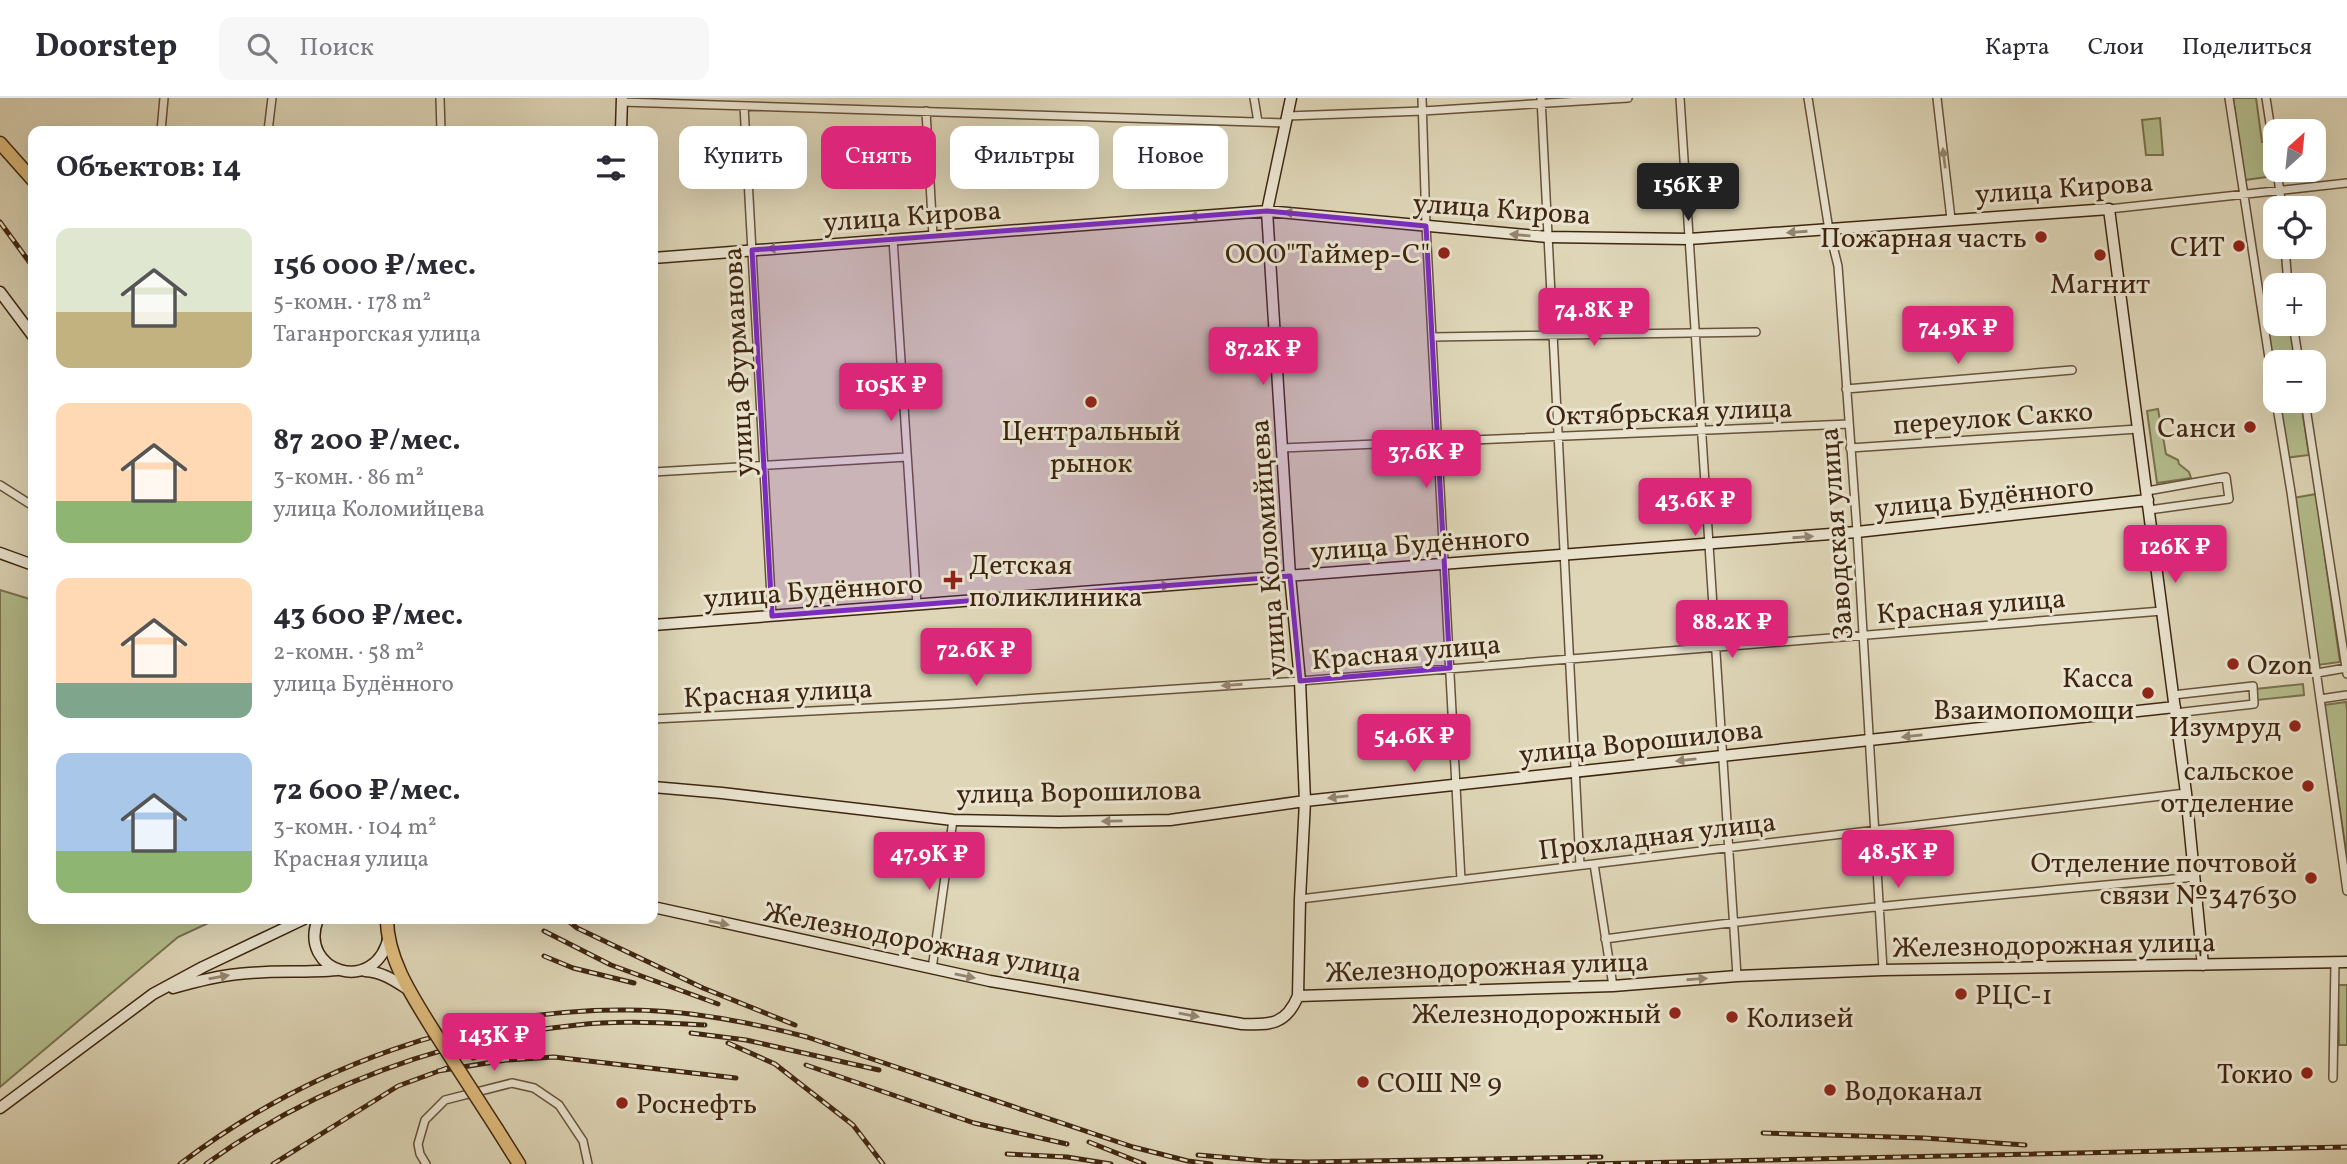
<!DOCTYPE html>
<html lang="ru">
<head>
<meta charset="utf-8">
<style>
  body { margin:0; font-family:Vollkorn,serif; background:#f7f7f7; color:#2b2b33; height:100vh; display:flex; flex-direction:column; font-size:26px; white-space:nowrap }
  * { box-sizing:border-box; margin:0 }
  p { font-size:23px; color:#7c7c81 }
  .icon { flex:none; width:38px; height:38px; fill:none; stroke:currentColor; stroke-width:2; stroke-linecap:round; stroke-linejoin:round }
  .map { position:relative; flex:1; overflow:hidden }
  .panel { position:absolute; left:28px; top:28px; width:630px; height:798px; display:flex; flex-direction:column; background:#fff; border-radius:14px; box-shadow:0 7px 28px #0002 }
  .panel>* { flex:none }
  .guide { position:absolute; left:679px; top:28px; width:665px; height:63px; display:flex; gap:14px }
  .needle { width:46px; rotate:27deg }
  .controls { position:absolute; left:2263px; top:21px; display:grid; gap:14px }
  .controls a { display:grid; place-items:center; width:63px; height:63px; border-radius:14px; background:#fff; box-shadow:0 7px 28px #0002; font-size:35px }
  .price { position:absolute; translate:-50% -60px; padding:0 16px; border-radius:7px; background:#db2777; color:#fff; font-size:23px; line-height:46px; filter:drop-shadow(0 2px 4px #0008) }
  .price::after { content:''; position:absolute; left:50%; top:42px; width:21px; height:16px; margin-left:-10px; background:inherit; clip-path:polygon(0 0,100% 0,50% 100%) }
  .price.on { background:#222; color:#fff }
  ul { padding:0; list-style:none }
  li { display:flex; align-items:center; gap:21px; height:175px; padding:0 28px }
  li span { display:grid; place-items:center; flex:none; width:196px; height:140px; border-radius:14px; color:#555 }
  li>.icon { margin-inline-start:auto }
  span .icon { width:84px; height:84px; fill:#fffc; stroke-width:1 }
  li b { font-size:30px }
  h2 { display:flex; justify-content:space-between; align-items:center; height:84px; padding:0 28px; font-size:30px }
  .pill { padding:0 24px; border-radius:14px; background:#fff; box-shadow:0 7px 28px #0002; font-size:24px; line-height:63px }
  .pill.on { background:#db2777; color:#fff }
  header { display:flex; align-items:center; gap:42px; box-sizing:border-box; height:98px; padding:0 35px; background:#fff; border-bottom:2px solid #e1e1e2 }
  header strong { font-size:33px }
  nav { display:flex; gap:38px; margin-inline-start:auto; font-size:24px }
  .search { width:490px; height:63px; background:#f7f7f7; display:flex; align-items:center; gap:18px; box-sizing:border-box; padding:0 24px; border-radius:14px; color:#7c7c81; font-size:26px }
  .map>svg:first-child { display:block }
  .green { fill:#b4bd8d; stroke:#7a724e; stroke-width:2 }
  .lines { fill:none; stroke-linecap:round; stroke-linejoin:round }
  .street-casing { stroke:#67523a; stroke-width:10 }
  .secondary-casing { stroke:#3f2610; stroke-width:13 }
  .primary-casing { stroke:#3f2610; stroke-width:15 }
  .street { stroke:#eae4d0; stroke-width:7 }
  .secondary { stroke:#eae4d0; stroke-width:10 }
  .primary { stroke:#dfbb7c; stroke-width:12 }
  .rail-casing { stroke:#3f2610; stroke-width:5 }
  .rail { stroke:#eae4d0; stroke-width:2.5; stroke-dasharray:8; stroke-linecap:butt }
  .primary-bridge-casing { stroke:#3f2610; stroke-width:15; stroke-linecap:butt }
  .primary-bridge { stroke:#dfbb7c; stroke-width:12 }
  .oneway { fill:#948570 }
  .marked { fill:#7b2cbf; fill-opacity:0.2; stroke:#7b2cbf; stroke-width:5; stroke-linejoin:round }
  .poi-dot { fill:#8f2418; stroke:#eae4d0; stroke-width:2.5 }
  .labels { text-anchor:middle; stroke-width:6; stroke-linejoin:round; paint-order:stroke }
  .street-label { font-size:28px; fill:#3f2610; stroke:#eae4d0 }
  .poi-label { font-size:28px; fill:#3f2610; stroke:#eae4d0; text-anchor:end }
</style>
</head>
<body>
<header>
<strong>Doorstep</strong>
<div class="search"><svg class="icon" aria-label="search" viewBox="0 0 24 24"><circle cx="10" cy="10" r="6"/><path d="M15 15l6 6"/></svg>Поиск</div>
<nav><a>Карта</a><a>Слои</a><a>Поделиться</a></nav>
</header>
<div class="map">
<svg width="2347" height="1066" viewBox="0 0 2347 1066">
  <rect width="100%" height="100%" fill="#ded6b7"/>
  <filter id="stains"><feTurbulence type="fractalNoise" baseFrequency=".00286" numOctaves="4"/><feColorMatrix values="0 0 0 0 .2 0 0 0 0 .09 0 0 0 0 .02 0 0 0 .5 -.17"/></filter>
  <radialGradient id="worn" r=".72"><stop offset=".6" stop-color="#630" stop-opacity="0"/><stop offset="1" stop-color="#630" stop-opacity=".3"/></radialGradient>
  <path class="green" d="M2233 0H2256L2262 44H2269L2274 78 2245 82Z
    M2160 20 2163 57H2146L2142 22Z
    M2275 201V226H2291L2296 264H2275V282L2269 238 2259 203Z
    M2278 303H2301L2309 357 2285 360Z
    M2158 311 2166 356 2178 362 2179 366 2189 374 2191 380 2157 385 2147 313Z
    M2316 396 2340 564 2318 567 2293 400Z
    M0 492 33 502V821H217L178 839 0 989Z
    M2303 586 2304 597 2257 602 2256 591Z
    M2346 604 2347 612V759L2324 607Z
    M2338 887H2347V947H2339Z"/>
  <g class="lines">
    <defs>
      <path id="street" d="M440 0 441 33
        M1254 0 1258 24
        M1422 0 1426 128 1461 782
        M1541 0 1580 767
        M1680 0 1737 878
        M1808 0 1829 132 1838 168 1857 434 1883 872
        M1937 0 1951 121
        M2229 0 2275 299
        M2266 0 2275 58
        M622 4 1285 25
        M744 8 772 518
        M926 13 933 138
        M1287 18 1423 13 1628 0
        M161 33 164 0
        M268 33 272 0
        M2277 72 2282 110
        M2109 111 2347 85
        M893 141 917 507
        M2285 149 2288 187
        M2293 226 2299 264
        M1432 239 1756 234
        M1846 291 2072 272
        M2276 303 2291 394 2347 793
        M2305 303 2347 576
        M1282 350 1849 326
        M1850 350 2138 331
        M653 374 907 359
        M0 387 33 408
        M2147 393 2226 379 2229 401 2149 412
        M2317 575 2346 570
        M2173 597 2253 588 2254 606 2175 615
        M2320 601 2347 597
        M653 621 949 606 1300 583 2162 513
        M1594 766 1613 888
        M1300 801 2186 695
        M1605 841C1801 814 1998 797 2195 779
        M932 871 953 722
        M2333 980 2335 864
        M426 1066 420 1056 418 1046 425 1022 445 1002 512 985 534 990 559 1007 583 1043 588 1066"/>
      <path id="secondary" d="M1291 0 1267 113 1290 478 1300 583 1305 703 1300 801 1298 898
        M621 33 622 0
        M653 160 1267 113 1548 139 1689 141 2109 111 2186 695 2203 867
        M0 194 33 238
        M0 455 33 467
        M653 527 1857 434 2148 402
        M653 689 722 695 953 722 1059 724 1170 722 1305 703 2175 609
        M653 809 990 883 1242 926C1270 927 1286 927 1298 898L1613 888 1737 878 1883 872 2347 864
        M318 821C297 874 376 899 389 838
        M365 873C383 874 395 883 409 892
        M173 890C194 884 216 878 238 876 271 872 304 875 337 872
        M0 1010 153 896 203 869 304 821"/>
      <path id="primary" d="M0 45 33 82
        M387 821C387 862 414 901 435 935
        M497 1031 519 1066"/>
    </defs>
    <use href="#street" class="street-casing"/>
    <use href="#secondary" class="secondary-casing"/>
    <use href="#primary" class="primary-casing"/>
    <use href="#street" class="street"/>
    <use href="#secondary" class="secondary"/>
    <use href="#primary" class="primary"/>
    <defs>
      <path id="rail" d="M0 124 33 169
        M566 821 577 830 703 890 795 927
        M544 833 611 867 718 906
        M544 858 573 870 634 885
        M691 935 746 942 879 972
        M728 945 775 966 853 1027 883 1066
        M473 960 510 947
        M806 967 974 1025 1067 1046
        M438 973 506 962 554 959 736 980
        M1763 1035 1924 1040 2025 1047
        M1089 1044 1144 1066
        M1007 1056 1067 1059 1111 1066
        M1198 1057 1266 1063 1307 1064 1601 1059
        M180 1066C308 969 468 910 629 912 689 912 749 924 807 939L1133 1049 1188 1063 1211 1066
        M206 1066C314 988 445 940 577 927 619 922 662 925 705 927
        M273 1066 398 988 447 970
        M1589 1066 2347 1049"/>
    </defs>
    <use href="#rail" class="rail-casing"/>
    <use href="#rail" class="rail"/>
    <defs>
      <path id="primary-bridge" d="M435 935 497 1031"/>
    </defs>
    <use href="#primary-bridge" class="primary-bridge-casing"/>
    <use href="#primary-bridge" class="primary-bridge"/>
  </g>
  <defs><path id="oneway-solid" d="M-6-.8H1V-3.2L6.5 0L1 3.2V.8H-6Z" transform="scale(1.75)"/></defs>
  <g class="oneway">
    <use href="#oneway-solid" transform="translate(1944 60) rotate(-97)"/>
    <use href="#oneway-solid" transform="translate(1294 115) rotate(-175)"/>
    <use href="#oneway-solid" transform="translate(1199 118) rotate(176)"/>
    <use href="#oneway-solid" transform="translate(1797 134) rotate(176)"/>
    <use href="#oneway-solid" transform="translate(1520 137) rotate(-175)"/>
    <use href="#oneway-solid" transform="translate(777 150) rotate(176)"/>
    <use href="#oneway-solid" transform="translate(1803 439) rotate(-4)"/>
    <use href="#oneway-solid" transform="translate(1160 488) rotate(-4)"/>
    <use href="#oneway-solid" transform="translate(1232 587) rotate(176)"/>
    <use href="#oneway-solid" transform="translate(1912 638) rotate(174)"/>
    <use href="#oneway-solid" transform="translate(1686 662) rotate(174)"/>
    <use href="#oneway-solid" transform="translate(1338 699) rotate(174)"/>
    <use href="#oneway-solid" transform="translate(1112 723) rotate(179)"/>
    <use href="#oneway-solid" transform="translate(719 825) rotate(12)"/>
    <use href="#oneway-solid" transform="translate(965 878) rotate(12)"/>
    <use href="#oneway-solid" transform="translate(219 879) rotate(-10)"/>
    <use href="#oneway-solid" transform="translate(1697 881) rotate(-4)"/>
    <use href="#oneway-solid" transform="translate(1189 917) rotate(10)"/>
  </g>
  <path class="marked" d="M1267 113 1426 128 1450 570 1300 583 1290 478 772 518 752 152Z"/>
  <g class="poi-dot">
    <circle cx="2041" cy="139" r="7"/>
    <circle cx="2239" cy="148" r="7"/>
    <circle cx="1444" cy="155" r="7"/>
    <circle cx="2100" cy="157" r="7"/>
    <circle cx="1091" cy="304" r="7"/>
    <circle cx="2250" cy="329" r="7"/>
    <path d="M949.5 471.5h7v7h7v7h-7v7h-7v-7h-7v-7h7z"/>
    <circle cx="2233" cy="566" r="7"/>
    <circle cx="2148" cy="595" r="7"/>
    <circle cx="2295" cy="628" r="7"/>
    <circle cx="2308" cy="688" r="7"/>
    <circle cx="2311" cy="780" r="7"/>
    <circle cx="1961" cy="896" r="7"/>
    <circle cx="1675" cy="915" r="7"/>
    <circle cx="1732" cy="919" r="7"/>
    <circle cx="2307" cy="975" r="7"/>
    <circle cx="1363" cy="984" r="7"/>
    <circle cx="1830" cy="992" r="7"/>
    <circle cx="622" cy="1005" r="7"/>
  </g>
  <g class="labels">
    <g class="street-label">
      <text transform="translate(2064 89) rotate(-4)" y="10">улица Кирова</text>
      <text transform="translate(1502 110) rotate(4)" y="10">улица Кирова</text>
      <text transform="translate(912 117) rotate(-4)" y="10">улица Кирова</text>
      <text transform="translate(737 264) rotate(-93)" y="10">улица Фурманова</text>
      <text transform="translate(1669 313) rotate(-2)" y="10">Октябрьская улица</text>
      <text transform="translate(1993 319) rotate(-4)" y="10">переулок Сакко</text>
      <text transform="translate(1984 398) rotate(-6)" y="10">улица Будённого</text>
      <text transform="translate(1835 436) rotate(-94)" y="10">Заводская улица</text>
      <text transform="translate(1420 445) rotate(-4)" y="10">улица Будённого</text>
      <text transform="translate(1267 450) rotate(-94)" y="10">улица Коломийцева</text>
      <text transform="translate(813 492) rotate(-4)" y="10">улица Будённого</text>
      <text transform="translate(1971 507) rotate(-5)" y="10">Красная улица</text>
      <text transform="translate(1406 553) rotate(-5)" y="10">Красная улица</text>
      <text transform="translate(778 594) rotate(-3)" y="10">Красная улица</text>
      <text transform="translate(1641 643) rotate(-6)" y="10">улица Ворошилова</text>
      <text transform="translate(1079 693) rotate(-1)" y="10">улица Ворошилова</text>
      <text transform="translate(1657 737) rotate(-7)" y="10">Прохладная улица</text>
      <text transform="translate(923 843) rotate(11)" y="10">Железнодорожная улица</text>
      <text transform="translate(2054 846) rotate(-1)" y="10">Железнодорожная улица</text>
      <text transform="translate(1487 868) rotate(-2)" y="10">Железнодорожная улица</text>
    </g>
    <g class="poi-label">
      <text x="2027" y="149">Пожарная часть</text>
      <text x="2225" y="158">СИТ</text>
      <text x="1430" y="165">ООО"Таймер-С"</text>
      <text x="2100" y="195" text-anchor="middle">Магнит</text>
      <text x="2236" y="339">Санси</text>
      <text x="1091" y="342" text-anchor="middle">Центральный<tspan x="1091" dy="32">рынок</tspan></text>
      <text x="969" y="476" text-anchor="start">Детская<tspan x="969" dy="32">поликлиника</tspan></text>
      <text x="2247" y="576" text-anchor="start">Ozon</text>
      <text x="2134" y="589">Касса<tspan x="2134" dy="32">Взаимопомощи</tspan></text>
      <text x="2281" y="638">Изумруд</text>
      <text x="2294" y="682">сальское<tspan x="2294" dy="32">отделение</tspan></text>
      <text x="2297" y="774">Отделение почтовой<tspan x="2297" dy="32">связи №347630</tspan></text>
      <text x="1975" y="906" text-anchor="start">РЦС-1</text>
      <text x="1661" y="925">Железнодорожный</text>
      <text x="1746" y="929" text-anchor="start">Колизей</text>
      <text x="2293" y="985">Токио</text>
      <text x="1377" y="994" text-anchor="start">СОШ № 9</text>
      <text x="1844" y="1002" text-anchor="start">Водоканал</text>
      <text x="636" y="1015" text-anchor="start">Роснефть</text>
    </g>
  </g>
  <rect width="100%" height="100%" filter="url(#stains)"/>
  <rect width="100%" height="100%" fill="url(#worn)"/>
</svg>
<div class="controls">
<a><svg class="needle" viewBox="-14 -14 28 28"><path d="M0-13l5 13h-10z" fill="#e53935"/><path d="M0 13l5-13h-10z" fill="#7c7c81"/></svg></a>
<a><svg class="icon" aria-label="locate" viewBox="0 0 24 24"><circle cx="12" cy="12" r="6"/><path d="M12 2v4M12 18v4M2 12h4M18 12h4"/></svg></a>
<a>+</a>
<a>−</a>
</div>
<b class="price on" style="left:1688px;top:125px">156K ₽</b>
<b class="price" style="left:1594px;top:250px">74.8K ₽</b>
<b class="price" style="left:1958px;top:268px">74.9K ₽</b>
<b class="price" style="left:1263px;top:289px">87.2K ₽</b>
<b class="price" style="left:891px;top:325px">105K ₽</b>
<b class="price" style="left:1426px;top:392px">37.6K ₽</b>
<b class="price" style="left:1695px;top:440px">43.6K ₽</b>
<b class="price" style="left:2175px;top:487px">126K ₽</b>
<b class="price" style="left:1732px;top:562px">88.2K ₽</b>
<b class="price" style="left:976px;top:590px">72.6K ₽</b>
<b class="price" style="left:1414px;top:676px">54.6K ₽</b>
<b class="price" style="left:1898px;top:792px">48.5K ₽</b>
<b class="price" style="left:929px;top:794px">47.9K ₽</b>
<b class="price" style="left:494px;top:975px">143K ₽</b>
<div class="guide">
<a class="pill">Купить</a>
<a class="pill on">Снять</a>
<a class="pill">Фильтры</a>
<a class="pill">Новое</a>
</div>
<section class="panel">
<h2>Объектов: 14<svg class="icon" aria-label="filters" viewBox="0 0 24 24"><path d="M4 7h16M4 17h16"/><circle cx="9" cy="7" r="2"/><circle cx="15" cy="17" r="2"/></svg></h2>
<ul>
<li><span style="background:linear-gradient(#dfe7d0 60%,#c2b280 0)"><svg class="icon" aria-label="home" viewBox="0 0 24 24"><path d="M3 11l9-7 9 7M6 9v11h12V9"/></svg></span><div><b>156 000 ₽/мес.</b><p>5-комн. · 178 m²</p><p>Таганрогская улица</p></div></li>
<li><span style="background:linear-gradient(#ffd9b3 70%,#8fb573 0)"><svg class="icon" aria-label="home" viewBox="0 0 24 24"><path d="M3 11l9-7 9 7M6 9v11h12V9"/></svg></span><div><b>87 200 ₽/мес.</b><p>3-комн. · 86 m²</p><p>улица Коломийцева</p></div></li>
<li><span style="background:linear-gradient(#ffd9b3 75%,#7fa58c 0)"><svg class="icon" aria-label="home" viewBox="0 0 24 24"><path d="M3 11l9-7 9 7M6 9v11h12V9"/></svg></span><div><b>43 600 ₽/мес.</b><p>2-комн. · 58 m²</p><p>улица Будённого</p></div></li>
<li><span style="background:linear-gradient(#a9c7e8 70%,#8fb573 0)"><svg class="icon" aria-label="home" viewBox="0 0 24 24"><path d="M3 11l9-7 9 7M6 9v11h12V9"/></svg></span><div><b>72 600 ₽/мес.</b><p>3-комн. · 104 m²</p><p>Красная улица</p></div></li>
</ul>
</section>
</div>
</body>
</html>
